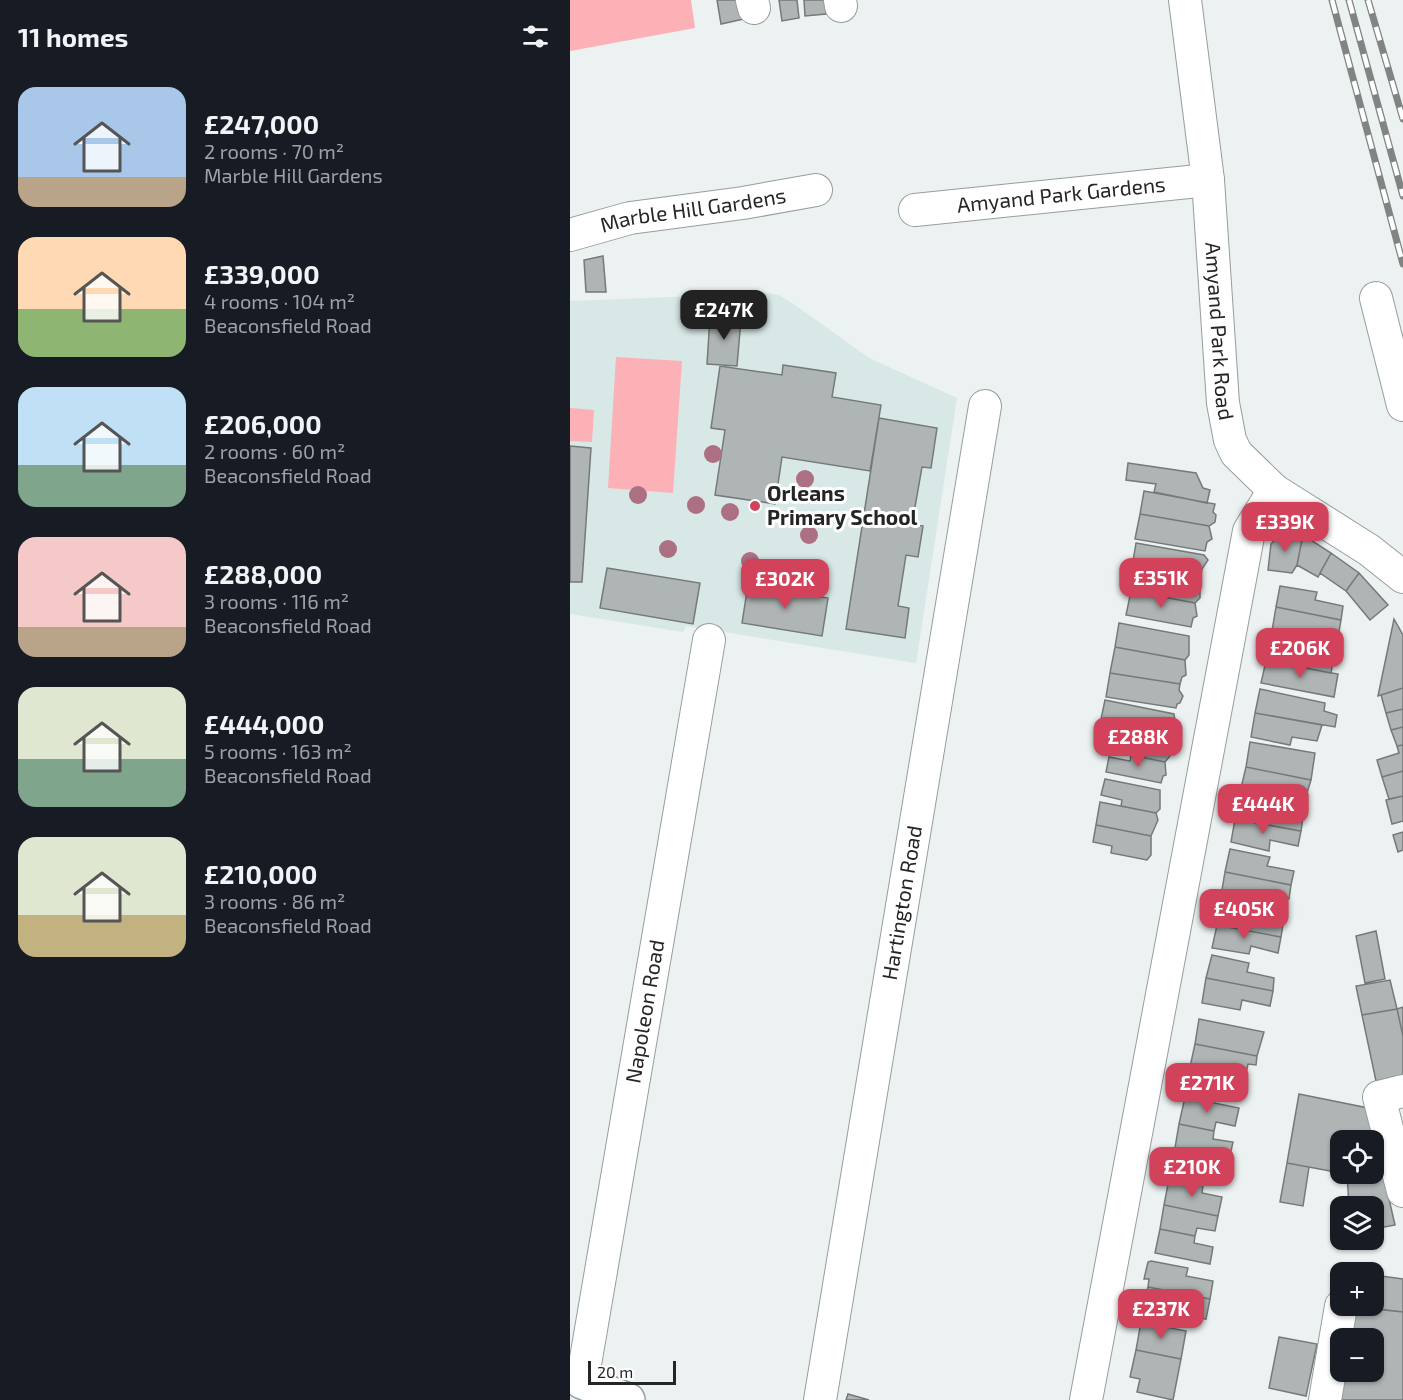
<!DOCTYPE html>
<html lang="en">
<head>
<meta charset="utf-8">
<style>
  body { margin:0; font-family:"Exo 2",sans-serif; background:#20242c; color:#f1f3f6; height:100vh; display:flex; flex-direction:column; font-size:22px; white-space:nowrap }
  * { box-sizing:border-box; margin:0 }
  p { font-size:20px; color:#9ea1a6 }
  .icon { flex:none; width:33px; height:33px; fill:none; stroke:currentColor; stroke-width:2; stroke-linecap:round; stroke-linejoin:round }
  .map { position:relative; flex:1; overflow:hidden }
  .sheet { display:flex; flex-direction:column; background:#171b24; width:570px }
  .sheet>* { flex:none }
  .fabs { position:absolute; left:760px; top:1130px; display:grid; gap:12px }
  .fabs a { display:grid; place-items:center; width:54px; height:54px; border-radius:12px; background:#171b24; box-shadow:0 2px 4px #0004; font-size:30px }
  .scale { position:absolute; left:18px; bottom:15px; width:88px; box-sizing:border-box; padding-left:6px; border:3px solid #242626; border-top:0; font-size:16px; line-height:21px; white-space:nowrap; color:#242626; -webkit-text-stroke:4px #fff; paint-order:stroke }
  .price { position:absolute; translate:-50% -51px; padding:0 14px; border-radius:12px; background:#d2425b; color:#fff; font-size:20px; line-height:39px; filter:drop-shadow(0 2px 3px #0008) }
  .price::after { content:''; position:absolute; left:50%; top:36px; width:18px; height:14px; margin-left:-9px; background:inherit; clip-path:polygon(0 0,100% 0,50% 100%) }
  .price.active { background:#222; color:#fff }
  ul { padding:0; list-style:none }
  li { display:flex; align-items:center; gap:18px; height:150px; padding:0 18px }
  li span { display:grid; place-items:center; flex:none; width:168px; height:120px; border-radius:18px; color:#555 }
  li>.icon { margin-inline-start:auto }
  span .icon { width:72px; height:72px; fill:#fffc; stroke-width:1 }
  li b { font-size:26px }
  h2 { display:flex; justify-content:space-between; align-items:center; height:72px; padding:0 18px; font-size:26px }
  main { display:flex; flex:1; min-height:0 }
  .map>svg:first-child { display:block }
  .built { fill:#d8e8e7 }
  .green { fill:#fbb1b6 }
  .building { fill:#afb5b4; stroke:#747a79; stroke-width:1.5; fill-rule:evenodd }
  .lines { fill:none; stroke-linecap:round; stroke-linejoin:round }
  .minor-casing { stroke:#979d9d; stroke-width:34 }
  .major-casing { stroke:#979d9d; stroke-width:36 }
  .minor { stroke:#fff; stroke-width:32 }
  .major { stroke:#fff; stroke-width:33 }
  .rail-casing { stroke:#808483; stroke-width:7 }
  .rail { stroke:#fff; stroke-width:4.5; stroke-dasharray:14; stroke-linecap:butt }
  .tree { fill:#ad7082 }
  .poi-dot { fill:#d2425b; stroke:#fff; stroke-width:2 }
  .labels { text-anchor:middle; stroke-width:6; stroke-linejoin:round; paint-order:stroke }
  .street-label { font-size:21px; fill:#242626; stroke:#fff }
  .poi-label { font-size:21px; font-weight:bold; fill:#242626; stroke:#fff; text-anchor:start }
</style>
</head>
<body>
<main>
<section class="sheet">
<h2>11 homes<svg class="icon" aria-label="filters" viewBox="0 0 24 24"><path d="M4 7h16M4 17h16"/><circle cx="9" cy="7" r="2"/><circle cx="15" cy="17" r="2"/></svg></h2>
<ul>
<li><span style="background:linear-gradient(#a9c7e8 75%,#b9a48a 0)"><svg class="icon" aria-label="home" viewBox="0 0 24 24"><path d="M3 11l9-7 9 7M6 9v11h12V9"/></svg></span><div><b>£247,000</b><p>2 rooms · 70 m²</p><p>Marble Hill Gardens</p></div></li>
<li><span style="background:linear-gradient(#ffd9b3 60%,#8fb573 0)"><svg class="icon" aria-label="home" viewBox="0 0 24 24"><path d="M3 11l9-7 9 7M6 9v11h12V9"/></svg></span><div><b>£339,000</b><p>4 rooms · 104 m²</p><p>Beaconsfield Road</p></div></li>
<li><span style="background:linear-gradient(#bfe0f5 65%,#7fa58c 0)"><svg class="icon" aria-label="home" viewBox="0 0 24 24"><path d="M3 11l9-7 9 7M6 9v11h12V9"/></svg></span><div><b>£206,000</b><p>2 rooms · 60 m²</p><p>Beaconsfield Road</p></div></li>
<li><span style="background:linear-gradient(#f6c9c9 75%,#b9a48a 0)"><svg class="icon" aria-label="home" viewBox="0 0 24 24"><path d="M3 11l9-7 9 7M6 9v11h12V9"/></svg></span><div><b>£288,000</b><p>3 rooms · 116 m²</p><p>Beaconsfield Road</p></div></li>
<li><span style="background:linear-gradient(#dfe7d0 60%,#7fa58c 0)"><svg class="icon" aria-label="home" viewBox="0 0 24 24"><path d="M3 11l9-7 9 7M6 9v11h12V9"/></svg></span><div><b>£444,000</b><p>5 rooms · 163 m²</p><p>Beaconsfield Road</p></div></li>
<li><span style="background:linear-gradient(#dfe7d0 65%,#c2b280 0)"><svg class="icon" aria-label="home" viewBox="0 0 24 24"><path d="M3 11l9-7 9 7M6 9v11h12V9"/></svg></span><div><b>£210,000</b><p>3 rooms · 86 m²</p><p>Beaconsfield Road</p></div></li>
</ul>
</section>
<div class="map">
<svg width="833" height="1400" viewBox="0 0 833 1400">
  <rect width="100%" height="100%" fill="#ebf2f1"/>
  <path class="built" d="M199 293 209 295 225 305 299 358 387 398 346 663 116 626 113 632 0 614V301Z"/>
  <path class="green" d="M0 0H121L125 28 0 51Z
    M46 357 112 361 103 493 38 488Z
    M0 408 24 410 22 442 0 441Z"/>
  <path class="building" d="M147 0H171L174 19 151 24Z
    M209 0H227L229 18 212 21Z
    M234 0H255L256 14 235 16Z
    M33 256 36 292H16L14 260Z
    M140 317 171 319 167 366 137 364Z
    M213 365 266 373 262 397 311 405 300 471 212 457 205 504 145 495 155 430 141 428 150 366 212 375Z
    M309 418 367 428 361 468 352 467 342 524 353 526 348 557 336 555 328 606 339 608 335 638 276 629Z
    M0 446 21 448 12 582H0Z
    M558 463 626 473 633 488 640 490 637 503 584 492 586 484 556 480Z
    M574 491 645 504 643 512 646 515 645 522 639 526 570 514Z
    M570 514 639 526 642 539 637 542 635 551 565 539Z
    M720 533 733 535 727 565 722 573 698 570 701 544 708 536Z
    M733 535 761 553 748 577 727 565Z
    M566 543 634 555 638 560 632 569 630 581 562 567Z
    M761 553 789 573 776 591 750 573Z
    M562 567 630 581V598L625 603 557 590Z
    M37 568 130 583 123 624 30 608Z
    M789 573 818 605 800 620 776 591Z
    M178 585 258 598 252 636 172 623Z
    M710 586 747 592 745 600 773 606 771 620 706 607Z
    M561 591 625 603 627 616 623 618 621 627 556 615Z
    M706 607 771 620 767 643 702 631Z
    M824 619 833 635V688L808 696Z
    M549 623 619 636V655L615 660 545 647Z
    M701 635 765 648 761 673 695 660Z
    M545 647 615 660 616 675 612 677 610 684 540 673Z
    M696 661 768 674 764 697 691 683Z
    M540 673 610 684 609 690 613 696 610 703 607 704 606 708 536 697Z
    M833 688V709L816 713 811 695Z
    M690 689 755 703 754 711 767 715 765 727 685 713Z
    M535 700 604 714 606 728 602 731 600 738 530 724Z
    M833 709V727L821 730 816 713Z
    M685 713 752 725 747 741 722 737 720 745 681 737Z
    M545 727 600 738V756L595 762 561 755 562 747 542 743Z
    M833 727V745L827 746 821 730Z
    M680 742 745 753 741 780 676 767Z
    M833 745V771L812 777 807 760 829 753 827 746Z
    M561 755 595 762 596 775 593 776 591 783 536 772 539 757 560 761Z
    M676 767 741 780 737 793 711 788 710 796 671 788Z
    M833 771V796L819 799 812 777Z
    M535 779 590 790V809L586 813 551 806 552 800 531 795Z
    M668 794 708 803 706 813 733 817 731 831 665 819Z
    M833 796V821L822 824 816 800Z
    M530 802 586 813 588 820 581 836 526 825Z
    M665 819 731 831 728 846 700 840 699 851 661 842Z
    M526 825 581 836V855L577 860 541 853 542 846 523 842Z
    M833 832V850L828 852 823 835Z
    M660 849 700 857 697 866 724 871 721 885 655 872Z
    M655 872 721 885 719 899 692 895 689 904 651 896Z
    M651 902 689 910 687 919 713 924 711 937 647 925Z
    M647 925 711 937 708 953 681 946 679 954 642 948Z
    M806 931 815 979 795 983 786 936Z
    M642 955 679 963 677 972 704 978 703 991 636 978Z
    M636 978 703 991 700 1006 672 1000 670 1010 632 1003Z
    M820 980 827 1009 792 1015 786 986Z
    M833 1007V1036L827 1009Z
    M827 1009 833 1036V1075L806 1081 792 1015Z
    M629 1019 694 1032 687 1056 625 1044Z
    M625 1044 687 1056 686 1065 678 1064 675 1078 620 1067Z
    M620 1067 675 1078 672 1095 651 1091 649 1099 615 1093Z
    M729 1094 798 1108 825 1225 804 1229V1206H779L777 1174 772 1173H804V1140H771V1173L717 1163Z
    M615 1097 669 1108 665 1126 646 1122 644 1131 609 1124Z
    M609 1124 644 1131 643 1139 663 1142 659 1160 605 1148Z
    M605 1148 659 1160 656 1176 637 1171 635 1181 600 1172Z
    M717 1163 739 1167 733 1206 710 1202Z
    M599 1179 633 1185 632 1193 652 1197 648 1216 594 1205Z
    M594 1205 648 1216 645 1231 627 1228 625 1236 590 1229Z
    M590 1229 625 1236 624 1243 643 1247 640 1264 585 1253Z
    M581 1261 618 1268 616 1276 643 1281 640 1299 578 1287 579 1279H574L578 1262Z
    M804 1275 833 1279V1312L784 1306 804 1305Z
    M578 1287 640 1299 636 1319 610 1314 608 1321 572 1315 573 1312 569 1311 572 1294 576 1295Z
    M776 1306 833 1312V1400H761ZM771 1338H804V1371H771Z
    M571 1322 616 1331 611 1359 566 1350Z
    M709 1337 747 1344 736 1396 699 1388Z
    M566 1350 611 1359 603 1400 567 1392 570 1379 560 1377Z
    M278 1394 299 1400H276Z"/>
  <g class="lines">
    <defs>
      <g id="minor">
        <path d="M182 0 184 8"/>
        <path d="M270 0 271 6"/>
        <path id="s1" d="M615 0 638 180 653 403 660 440 666 453 704 490 799 550 833 577"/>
        <path id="s2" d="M345 210 638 180"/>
        <path id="s3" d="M0 235 60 218 173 203 246 190"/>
        <path d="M806 298 833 405"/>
        <path d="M833 1091 809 1097 833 1191"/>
        <path id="s4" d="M12 1382 139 640"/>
        <path id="s5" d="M250 1400 415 406"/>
        <path d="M516 1400 679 531 704 490"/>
        <path d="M755 1400 771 1306"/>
      </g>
      <path id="major" d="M0 1373 12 1382 58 1400"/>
    </defs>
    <use href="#minor" class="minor-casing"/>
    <use href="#major" class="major-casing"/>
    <use href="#minor" class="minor"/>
    <use href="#major" class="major"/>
    <defs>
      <path id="rail" d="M762 0 833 264
        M779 0 833 196
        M798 0 833 119"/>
    </defs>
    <use href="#rail" class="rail-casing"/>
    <use href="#rail" class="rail"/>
  </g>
  <g class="tree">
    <circle cx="143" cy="454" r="9"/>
    <circle cx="235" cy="479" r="9"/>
    <circle cx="68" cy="495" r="9"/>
    <circle cx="126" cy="505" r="9"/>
    <circle cx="160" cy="512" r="9"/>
    <circle cx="239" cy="535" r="9"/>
    <circle cx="98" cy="549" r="9"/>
    <circle cx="180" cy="561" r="9"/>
  </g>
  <circle class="poi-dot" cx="185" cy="506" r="6"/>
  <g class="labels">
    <g class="street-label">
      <text dy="7" stroke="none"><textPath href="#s2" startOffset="147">Amyand Park Gardens</textPath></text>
      <text dy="7" stroke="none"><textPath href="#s3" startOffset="126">Marble Hill Gardens</textPath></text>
      <text dy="7" stroke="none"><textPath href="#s1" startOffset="333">Amyand Park Road</textPath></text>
      <text dy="7" stroke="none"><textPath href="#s5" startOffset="504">Hartington Road</textPath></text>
      <text dy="7" stroke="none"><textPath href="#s4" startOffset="376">Napoleon Road</textPath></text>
    </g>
    <g class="poi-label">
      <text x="197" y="501">Orleans<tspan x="197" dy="24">Primary School</tspan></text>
    </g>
  </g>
</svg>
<div class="fabs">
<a><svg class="icon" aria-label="locate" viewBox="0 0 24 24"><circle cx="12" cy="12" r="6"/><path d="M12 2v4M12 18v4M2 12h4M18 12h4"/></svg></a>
<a><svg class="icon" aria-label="layers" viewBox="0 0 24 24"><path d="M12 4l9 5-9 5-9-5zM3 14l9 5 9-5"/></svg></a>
<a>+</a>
<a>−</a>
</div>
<div class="scale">20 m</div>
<b class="price active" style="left:154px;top:341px">£247K</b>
<b class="price" style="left:715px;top:553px">£339K</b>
<b class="price" style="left:591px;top:609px">£351K</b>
<b class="price" style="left:215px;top:610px">£302K</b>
<b class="price" style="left:730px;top:679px">£206K</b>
<b class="price" style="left:568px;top:768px">£288K</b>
<b class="price" style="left:693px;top:835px">£444K</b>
<b class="price" style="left:674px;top:940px">£405K</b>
<b class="price" style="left:637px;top:1114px">£271K</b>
<b class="price" style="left:622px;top:1198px">£210K</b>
<b class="price" style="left:591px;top:1340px">£237K</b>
</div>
</main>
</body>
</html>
